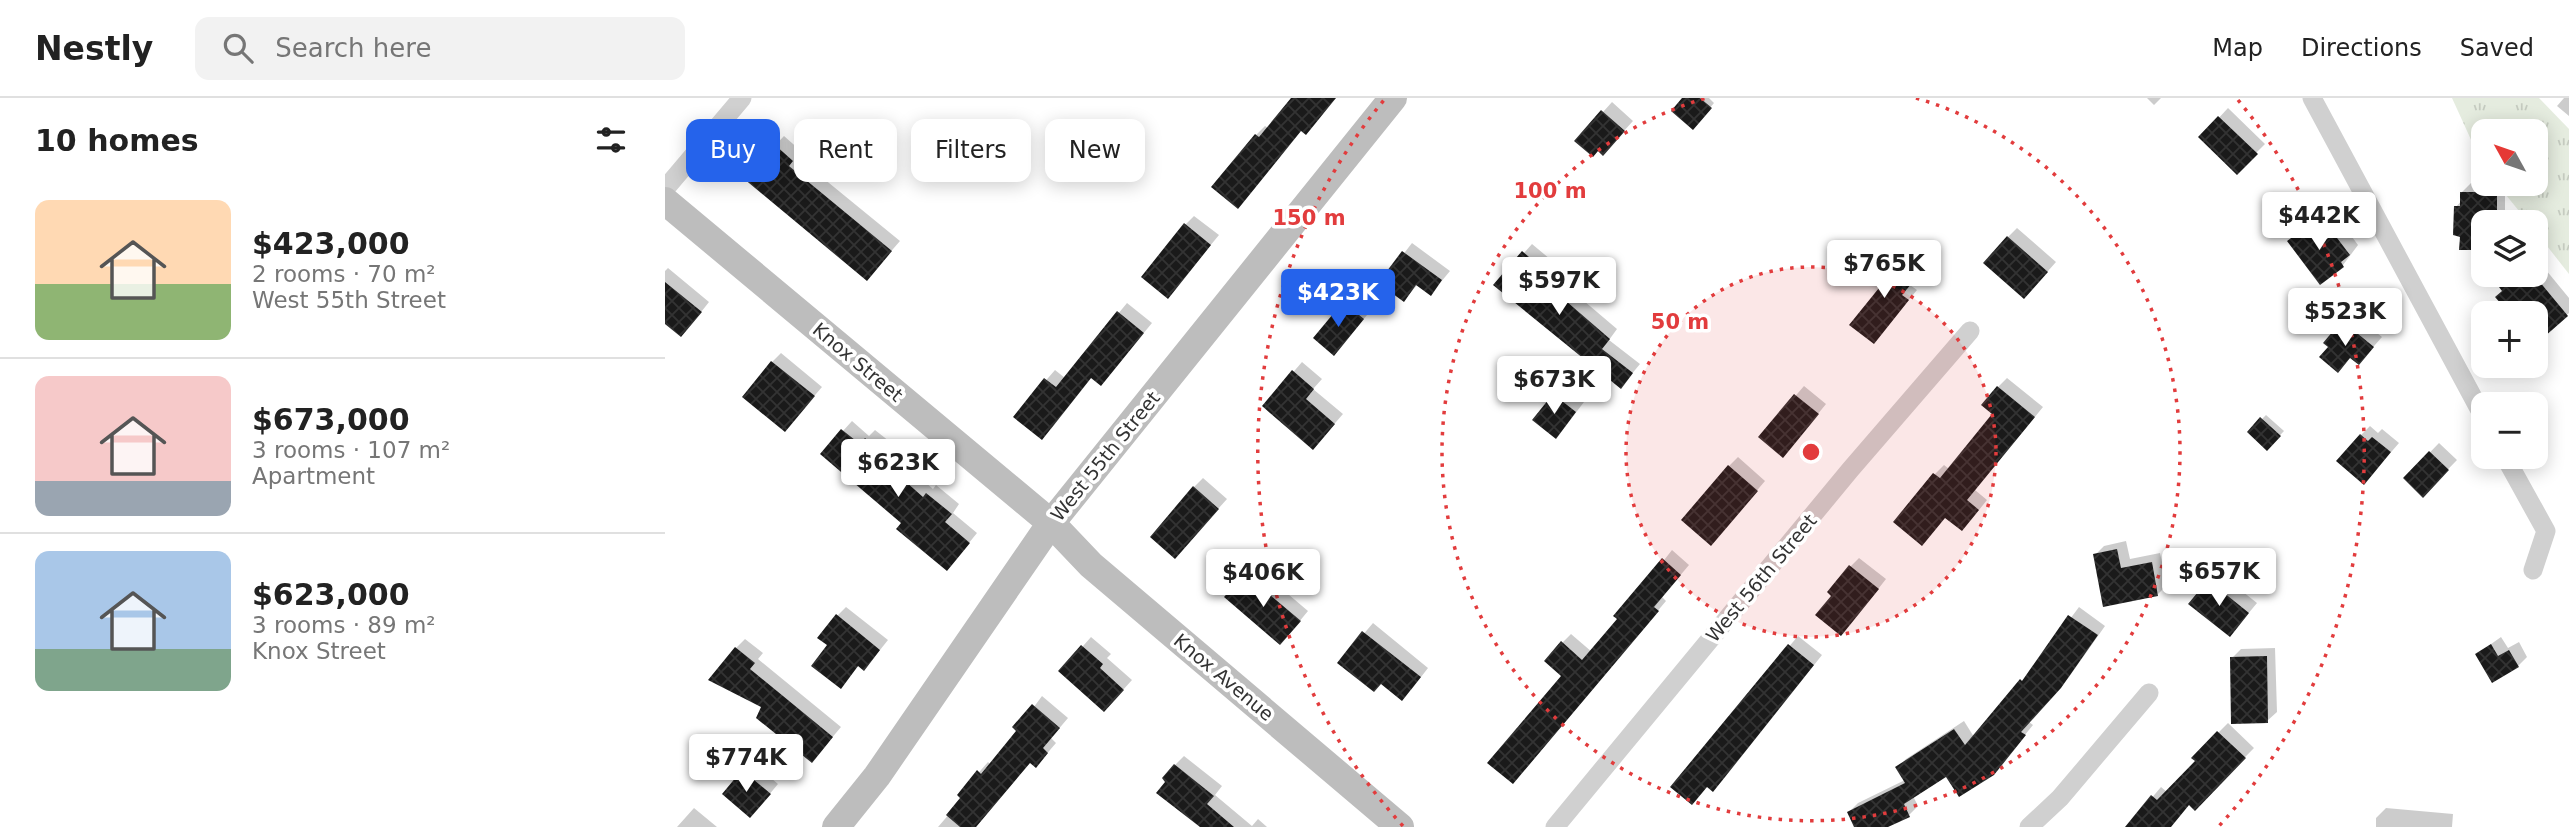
<!DOCTYPE html>
<html lang="en">
<head>
<meta charset="utf-8">
<style>
  body { margin:0; font-family:"DejaVu Sans",sans-serif; background:#f2f2f2; color:#222; height:100vh; display:flex; flex-direction:column; font-size:26px; white-space:nowrap }
  * { box-sizing:border-box; margin:0 }
  p { font-size:23px; color:#767676 }
  .icon { flex:none; width:38px; height:38px; fill:none; stroke:currentColor; stroke-width:2; stroke-linecap:round; stroke-linejoin:round }
  .map { position:relative; flex:1; overflow:hidden }
  .panel { display:flex; flex-direction:column; background:#fff; width:665px }
  .panel>* { flex:none }
  .top-card { position:absolute; left:21px; top:21px; width:665px; height:63px; display:flex; gap:14px }
  .needle { width:46px; rotate:310deg }
  .tools { position:absolute; left:1806px; top:21px; display:grid; gap:14px }
  .tools a { display:grid; place-items:center; width:77px; height:77px; border-radius:14px; background:#fff; box-shadow:0 4px 18px #0003; font-size:35px }
  .price { position:absolute; translate:-50% -60px; padding:0 16px; border-radius:7px; background:#fff; color:#222; font-size:23px; line-height:46px; filter:drop-shadow(0 2px 4px #0008) }
  .price::after { content:''; position:absolute; left:50%; top:42px; width:21px; height:16px; margin-left:-10px; background:inherit; clip-path:polygon(0 0,100% 0,50% 100%) }
  .price.active { background:#2563eb; color:#fff }
  ul { padding:0; list-style:none }
  li { display:flex; align-items:center; gap:21px; height:175px; padding:0 35px }
  li+li { border-top:2px solid #e0e0e0 }
  li span { display:grid; place-items:center; flex:none; width:196px; height:140px; border-radius:14px; color:#555 }
  li>.icon { margin-inline-start:auto }
  span .icon { width:84px; height:84px; fill:#fffc; stroke-width:1 }
  li b { font-size:30px }
  h2 { display:flex; justify-content:space-between; align-items:center; height:84px; padding:0 35px; font-size:30px }
  .pill { padding:0 24px; border-radius:14px; background:#fff; box-shadow:0 4px 18px #0003; font-size:24px; line-height:63px }
  .pill.active { background:#2563eb; color:#fff }
  header { display:flex; align-items:center; gap:42px; box-sizing:border-box; height:98px; padding:0 35px; background:#fff; border-bottom:2px solid #e0e0e0 }
  header strong { font-size:33px }
  nav { display:flex; gap:38px; margin-inline-start:auto; font-size:24px }
  .search { width:490px; height:63px; background:#f2f2f2; display:flex; align-items:center; gap:18px; box-sizing:border-box; padding:0 24px; border-radius:14px; color:#767676; font-size:26px }
  main { display:flex; flex:1; min-height:0 }
  .map>svg:first-child { display:block }
  .park { fill:url(#park-tufts) }
  .shadow { fill:#0003 }
  .building { fill:url(#building-cross-hatch) }
  .lines { fill:none; stroke-linecap:round; stroke-linejoin:round }
  .street { stroke:#d0d0d0; stroke-width:19 }
  .secondary { stroke:#bdbdbd; stroke-width:28 }
  .ring { fill:none; stroke:#e23c3d; stroke-width:3.5; stroke-dasharray:3.5 7 }
  .labels { text-anchor:middle; stroke-width:7; stroke-linejoin:round; paint-order:stroke }
  .street-label { font-size:19px; fill:#333; stroke:#fff }
  .centre { fill:#e23c3d; stroke:#fff; stroke-width:3.5 }
  .ring-label { font-size:21px; text-anchor:middle; font-weight:bold; fill:#e23c3d; stroke:#fff; stroke-width:7; stroke-linejoin:round; paint-order:stroke }
</style>
</head>
<body>
<header>
<strong>Nestly</strong>
<div class="search"><svg class="icon" aria-label="search" viewBox="0 0 24 24"><circle cx="10" cy="10" r="6"/><path d="M15 15l6 6"/></svg>Search here</div>
<nav><a>Map</a><a>Directions</a><a>Saved</a></nav>
</header>
<main>
<section class="panel">
<h2>10 homes<svg class="icon" aria-label="filters" viewBox="0 0 24 24"><path d="M4 7h16M4 17h16"/><circle cx="9" cy="7" r="2"/><circle cx="15" cy="17" r="2"/></svg></h2>
<ul>
<li><span style="background:linear-gradient(#ffd9b3 60%,#8fb573 0)"><svg class="icon" aria-label="home" viewBox="0 0 24 24"><path d="M3 11l9-7 9 7M6 9v11h12V9"/></svg></span><div><b>$423,000</b><p>2 rooms · 70 m²</p><p>West 55th Street</p></div></li>
<li><span style="background:linear-gradient(#f6c9c9 75%,#9aa5b1 0)"><svg class="icon" aria-label="home" viewBox="0 0 24 24"><path d="M3 11l9-7 9 7M6 9v11h12V9"/></svg></span><div><b>$673,000</b><p>3 rooms · 107 m²</p><p>Apartment</p></div></li>
<li><span style="background:linear-gradient(#a9c7e8 70%,#7fa58c 0)"><svg class="icon" aria-label="home" viewBox="0 0 24 24"><path d="M3 11l9-7 9 7M6 9v11h12V9"/></svg></span><div><b>$623,000</b><p>3 rooms · 89 m²</p><p>Knox Street</p></div></li>
</ul>
</section>
<div class="map">
<svg width="1904" height="729" viewBox="0 0 1904 729">
  <defs>
    <pattern id="park-tufts" width="24" height="20" patternUnits="userSpaceOnUse" patternTransform="scale(1.75)"><rect width="24" height="20" fill="#e5ecdf"/><path d="M3 7l-1-3M5 7V3M7 7l1-3M15 17l-1-3M17 17v-4M19 17l1-3" fill="none" stroke="#c5cbc0"/></pattern>
    <pattern id="building-cross-hatch" width="8" height="8" patternUnits="userSpaceOnUse" patternTransform="scale(1.75)"><rect width="8" height="8" fill="#1a1a1a"/><path d="M0 0l8 8M0 8l8-8" fill="none" stroke="#333"/></pattern>
  </defs>
  <rect width="100%" height="100%" fill="#fff"/>
  <path class="park" d="M1787 0H1874L1904 31V176L1871 134V124H1863L1832 86H1871V33H1818V68Z"/>
  <path class="shadow" d="M628 0H671L637 31 549 89 591 37 600 28 603 30Z
    M1020 0H1044L1049 5 1028 30Z
    M1482 0H1496L1489 7Z
    M1899 0H1904V18L1892 8Z
    M947 4 968 23 947 46 912 43Z
    M1563 10 1600 46 1572 74 1536 39Z
    M119 38 136 53 131 58 235 143 202 181 80 79Z
    M1806 85 1840 86V124H1818V150H1796L1791 109 1797 102V94Z
    M1658 115 1672 133 1679 128 1693 147 1678 167 1624 144Z
    M529 118 554 137 511 189 520 127Z
    M1352 130 1391 164 1368 190 1343 139Z
    M747 145 785 173 766 196 753 186 739 202 716 185Z
    M867 146 885 161 879 169 952 231 944 242 975 266 956 289 831 186Z
    M1234 148 1260 169 1245 187 1252 192 1217 235 1221 185 1210 176Z
    M1871 160 1904 200V215L1876 239 1871 232V215H1846L1833 199 1839 192 1834 186 1842 177H1871Z
    M3 170 44 204 25 228 0 224V173Z
    M688 196 707 211 678 246 650 239Z
    M462 205 487 225 444 277 427 279 386 331 350 318 390 272 400 280Z
    M1685 218 1690 222 1692 219 1717 239 1702 256 1686 259 1673 273 1666 249 1661 245Z
    M116 255 157 289 120 332 107 264Z
    M637 264 657 281 648 291 678 316 657 340 599 308Z
    M1342 280 1378 309 1310 392 1322 402 1306 422 1281 418 1231 424 1270 376 1279 367 1284 371 1330 316 1333 289Z
    M898 288 919 304 900 329 889 297Z
    M1139 288 1161 306 1127 348 1095 339Z
    M1601 317 1619 333 1602 351 1584 334Z
    M187 323 204 338 210 332 229 347 224 352 268 391 271 387 294 406 288 415 312 435 291 461 239 425 158 355Z
    M1705 328 1713 335 1717 331 1734 345 1708 375 1696 337Z
    M1774 345 1792 362 1758 397 1740 380Z
    M1073 359 1100 383 1055 436 1064 368Z
    M538 380 562 401 518 450 529 389Z
    M1461 443 1465 461 1495 455 1502 487 1493 496 1430 457 1439 448Z
    M1007 452 1024 467 997 499 1001 503 857 675 899 578 897 545 906 536 927 554Z
    M1194 460 1221 481 1185 527 1169 497 1185 469Z
    M590 468 643 513 624 536 562 499Z
    M1553 474 1592 505 1573 528 1526 505Z
    M181 509 223 542 207 562 194 567 184 579 164 547 172 518Z
    M1414 509 1440 528 1404 579 1364 624 1368 627 1337 665 1281 676 1248 698 1253 708 1244 717 1219 729H1191L1184 714 1193 705 1240 682 1232 670 1241 661 1299 623 1309 639 1366 573Z
    M708 525 763 570 746 592 716 584 674 565Z
    M1133 538 1157 557 1057 683 1048 692 1043 687 1007 688Z
    M426 539 446 556 442 560 467 582 448 603 396 573Z
    M1836 539 1843 550 1854 544 1862 559 1853 568 1812 556Z
    M80 541 98 555 93 561 176 629 155 654 99 608 71 550Z
    M1610 550 1612 614 1602 623 1567 560 1576 551Z
    M377 598 403 620 386 640 391 645 379 659 365 664 311 729H273L298 700 294 697 323 664 326 667Z
    M1563 625 1589 650 1530 710 1525 705 1505 729H1462L1496 689 1502 694 1532 663 1528 660Z
    M519 658 557 688 550 697 587 728 593 721 602 729H538L510 667Z
    M87 664 113 686 94 709 59 696Z
    M29 710 52 729H12Z
    M1721 710 1788 716 1787 729H1711V720Z"/>
  <path class="building" d="M626 0H671L641 37 636 33 573 111 546 89 590 36 594 39Z
    M1017 0H1035L1047 10 1028 32 1006 13Z
    M936 12 960 33 938 58 933 53 928 59 909 43Z
    M1553 18 1593 56 1572 77 1533 39Z
    M109 46 128 63 124 68 227 153 202 183 78 80Z
    M1795 94H1832V124H1818V152H1794L1795 139 1788 137 1789 108H1795Z
    M1649 123 1662 141 1669 136 1685 157 1676 164 1679 169 1655 187 1622 143Z
    M519 125 546 147 503 201 476 179Z
    M1342 138 1383 174 1359 201 1318 165Z
    M737 153 777 182 766 198 751 187 739 204 713 185Z
    M857 153 878 171 872 178 945 241 937 251 968 275 956 291 828 187Z
    M1224 156 1252 179 1237 197 1244 202 1209 246 1184 227 1218 185 1207 176Z
    M1842 177H1869L1903 218 1871 246V215H1844L1830 199 1837 193 1831 185Z
    M0 184 37 214 16 239 0 226Z
    M678 204 699 221 669 258 648 240Z
    M452 213 479 235 436 288 426 280 377 342 348 319 379 280 391 289Z
    M1674 226 1680 230 1682 227 1709 249 1694 267 1685 260 1673 275 1654 259 1663 249 1658 245Z
    M106 263 150 298 120 334 77 299Z
    M627 272 649 291 641 301 670 326 648 352 597 308Z
    M1332 288 1370 319 1302 402 1314 412 1297 433 1280 420 1257 448 1228 424 1268 375 1275 380 1327 316 1316 307Z
    M888 296 911 314 891 341 867 322Z
    M1129 296 1154 316 1118 360 1093 339Z
    M1595 319 1616 338 1602 353 1582 334Z
    M176 331 195 346 200 340 221 358 215 361 258 399 261 395 287 416 280 424 305 445 282 473 231 431 236 425 155 356Z
    M1695 336 1703 343 1707 339 1726 354 1699 387 1671 363Z
    M1764 353 1784 372 1758 400 1738 380Z
    M1063 367 1093 393 1046 448 1016 422Z
    M528 388 554 411 510 461 485 439Z
    M1452 451 1456 470 1487 464 1493 498 1438 509 1428 456Z
    M997 460 1016 477 989 509 994 513 848 686 822 665 896 578 879 563 896 543 917 562 952 521 948 518Z
    M1184 467 1214 491 1176 538 1150 517 1166 498 1162 494Z
    M580 476 636 523 615 547 559 499Z
    M1543 482 1584 515 1565 539 1523 506Z
    M171 516 215 552 199 573 193 568 176 591 146 568 162 547 152 540Z
    M1403 517 1433 537 1396 590 1356 634 1361 637 1329 677 1294 699 1281 679 1239 706 1245 719 1223 729H1189L1182 714 1240 685 1230 669 1289 631 1300 647 1355 581 1357 583Z
    M697 533 756 579 737 603 716 586 709 594 672 565Z
    M1123 546 1149 567 1048 694 1042 689 1027 707 1005 689Z
    M1826 546 1833 558 1844 552 1854 569 1827 585 1810 556Z
    M416 547 438 566 435 570 459 592 439 614 393 573Z
    M70 549 90 565 85 571 168 639 147 665 91 620 96 609 43 582Z
    M1602 558 1603 625 1566 626 1565 559Z
    M367 606 395 630 378 650 383 655 371 670 365 665 311 729H295L281 717 295 700 292 697 312 672 316 676 351 633 347 629Z
    M1552 633 1581 660 1530 713 1524 707 1506 729H1460L1486 697 1492 702 1530 663 1526 660Z
    M509 666 549 698 542 706 569 729H535L491 695 500 684 497 680Z
    M77 672 106 696 85 720 57 696Z"/>
  <g class="lines">
    <path class="street" d="M1647 0 1818 318
      M0 91 77 0
      M1840 359 1881 433 1868 472
      M890 729 1185 372 1305 233
      M1364 729 1395 700 1484 595"/>
    <path class="secondary" d="M0 103 386 425 426 467 735 729
      M171 729 212 678 386 425 728 0"/>
  </g>
  <circle cx="1146" cy="354" r="185" fill="#e23c3d" fill-opacity=".12"/>
  <g class="ring">
    <circle cx="1146" cy="354" r="185"/>
    <path d="M1251 0A369 369 0 1 1 1041 0"/>
    <path d="M738 728A554 554 0 0 1 719 2M1573 2A554 554 0 0 1 1554 728"/>
  </g>
  <g class="labels">
    <g class="street-label">
      <text transform="translate(193 264) rotate(40)" y="7">Knox Street</text>
      <text transform="translate(440 358) rotate(-51)" y="7">West 55th Street</text>
      <text transform="translate(1096 480) rotate(-50)" y="7">West 56th Street</text>
      <text transform="translate(559 579) rotate(40)" y="7">Knox Avenue</text>
    </g>
  </g>
  <circle cx="1146" cy="354" r="10" class="centre"/>
  <g class="ring-label">
    <text x="885" y="100">100 m</text>
    <text x="644" y="127">150 m</text>
    <text x="1015" y="231">50 m</text>
  </g>
</svg>
<div class="tools">
<a><svg class="needle" viewBox="-14 -14 28 28"><path d="M0-13l5 13h-10z" fill="#e53935"/><path d="M0 13l5-13h-10z" fill="#767676"/></svg></a>
<a><svg class="icon" aria-label="layers" viewBox="0 0 24 24"><path d="M12 4l9 5-9 5-9-5zM3 14l9 5 9-5"/></svg></a>
<a>+</a>
<a>−</a>
</div>
<b class="price" style="left:1654px;top:154px">$442K</b>
<b class="price" style="left:1219px;top:202px">$765K</b>
<b class="price" style="left:894px;top:219px">$597K</b>
<b class="price active" style="left:673px;top:231px">$423K</b>
<b class="price" style="left:1680px;top:250px">$523K</b>
<b class="price" style="left:889px;top:318px">$673K</b>
<b class="price" style="left:233px;top:401px">$623K</b>
<b class="price" style="left:1554px;top:510px">$657K</b>
<b class="price" style="left:598px;top:511px">$406K</b>
<b class="price" style="left:81px;top:696px">$774K</b>
<div class="top-card">
<a class="pill active">Buy</a>
<a class="pill">Rent</a>
<a class="pill">Filters</a>
<a class="pill">New</a>
</div>
</div>
</main>
</body>
</html>
